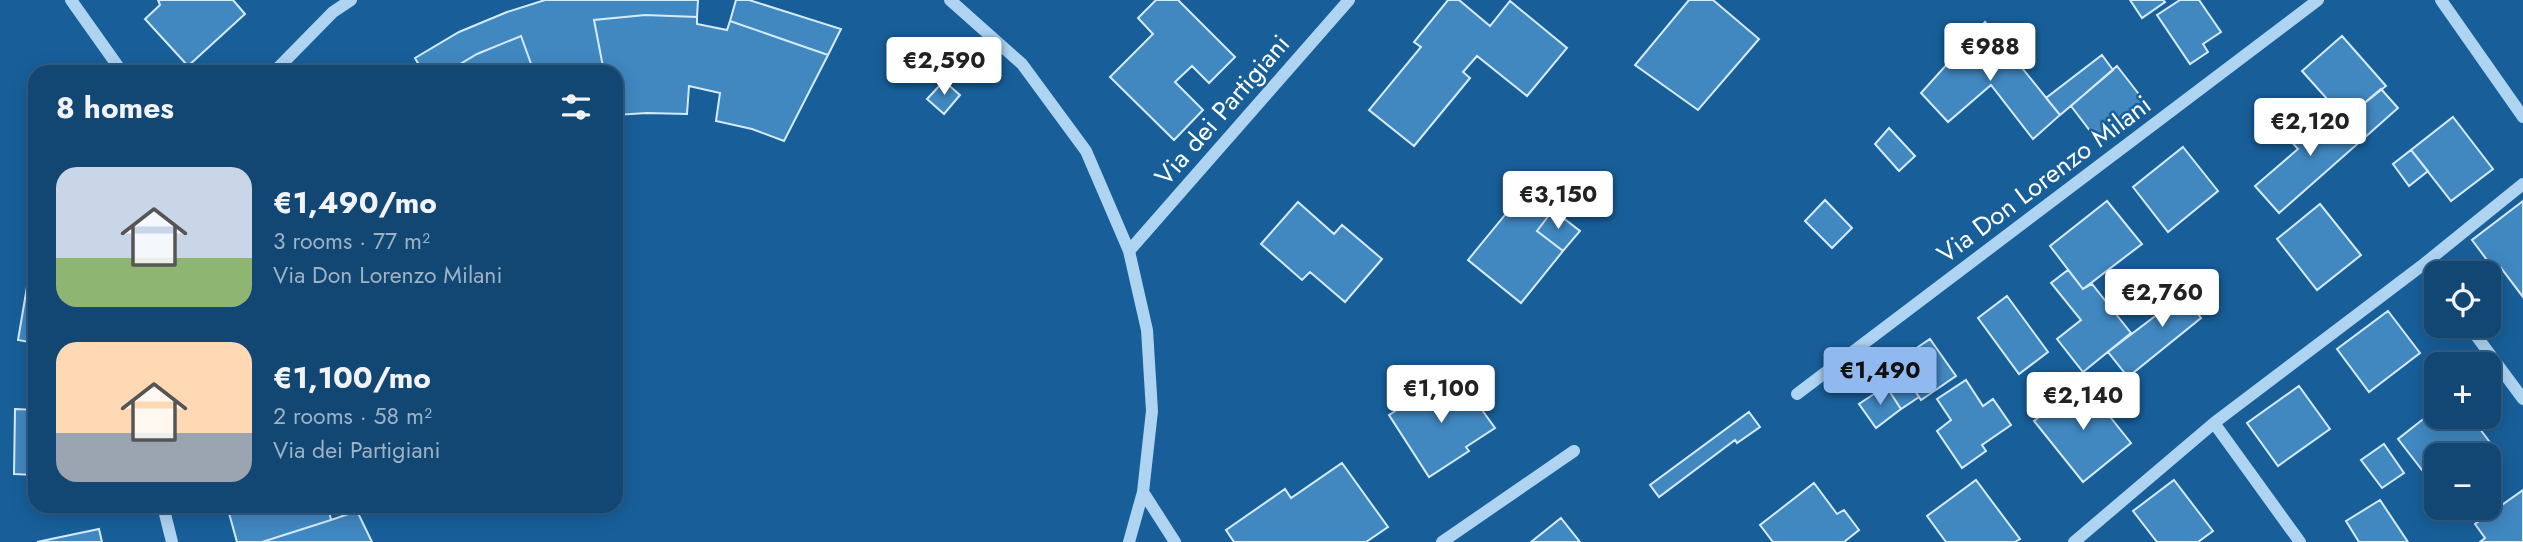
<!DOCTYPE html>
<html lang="en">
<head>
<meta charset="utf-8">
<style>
  body { margin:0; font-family:Jost,sans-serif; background:#1b4e79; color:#f1f3f6; height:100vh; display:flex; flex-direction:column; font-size:26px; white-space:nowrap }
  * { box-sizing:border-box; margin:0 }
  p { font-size:23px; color:#9cb2c5 }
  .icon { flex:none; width:38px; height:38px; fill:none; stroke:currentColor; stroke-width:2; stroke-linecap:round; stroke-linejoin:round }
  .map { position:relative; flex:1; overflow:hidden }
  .drawer { position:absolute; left:28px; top:65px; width:595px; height:448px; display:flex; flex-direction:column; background:#124774; border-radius:21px; box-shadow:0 4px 18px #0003,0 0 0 2px #315f86 }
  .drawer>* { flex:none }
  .tools { position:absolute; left:2424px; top:261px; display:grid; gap:14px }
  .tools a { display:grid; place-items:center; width:77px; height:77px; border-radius:14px; background:#124774; box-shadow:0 4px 18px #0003,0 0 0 2px #315f86; font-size:35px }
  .price { position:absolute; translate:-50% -60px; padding:0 16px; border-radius:7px; background:#fff; color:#222; font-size:23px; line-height:46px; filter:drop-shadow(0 2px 4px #0008) }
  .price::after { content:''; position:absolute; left:50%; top:42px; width:21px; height:16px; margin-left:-10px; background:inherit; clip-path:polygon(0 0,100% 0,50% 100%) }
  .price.selected { background:#90b9f0; color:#111 }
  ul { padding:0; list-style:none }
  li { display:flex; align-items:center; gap:21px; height:175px; padding:0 28px }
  li span { display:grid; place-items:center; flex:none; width:196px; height:140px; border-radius:21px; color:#555 }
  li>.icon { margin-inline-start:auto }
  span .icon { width:84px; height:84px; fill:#fffc; stroke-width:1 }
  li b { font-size:30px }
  h2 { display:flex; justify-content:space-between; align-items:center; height:84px; padding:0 28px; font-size:30px }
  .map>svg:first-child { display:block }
  .building { fill:#4188c1; stroke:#d5ebfc; stroke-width:2 }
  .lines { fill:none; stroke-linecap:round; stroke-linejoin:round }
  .minor { stroke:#aed4f2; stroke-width:12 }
  .labels { text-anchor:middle; stroke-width:5; stroke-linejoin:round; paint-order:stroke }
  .street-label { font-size:26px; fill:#fff; stroke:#185f9a }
</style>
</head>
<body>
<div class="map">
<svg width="2523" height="542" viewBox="0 0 2523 542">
  <rect width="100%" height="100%" fill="#185f9a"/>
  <path class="building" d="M233 0 245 14 188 66 145 19 160 5 158 0Z
    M545 0H698L697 17 645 15 594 20 604 72H534L521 36 477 54 447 72H423L415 58 459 32 507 12Z
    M736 0H749L841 29 828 55 730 21Z
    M1156 0H1178L1235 57 1209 83 1192 66 1175 82 1203 110 1174 140 1110 77 1153 34 1138 18Z
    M1448 0H1459L1490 26 1510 1 1567 48 1527 96 1477 56 1463 72 1470 78 1414 146 1369 110 1421 47 1414 42Z
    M1689 0H1713L1759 39 1698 110 1635 65Z
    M2130 0H2163L2165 2 2142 18Z
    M2180 0H2199L2221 32 2203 44 2208 52 2190 64 2157 15Z
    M645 15 697 17V24L727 30 730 21 828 55 784 141 752 129 716 121 720 93 689 86 687 114 647 113 616 115V72H604L594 20Z
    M1985 22 2060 115 2033 139 1991 85 1948 122 1921 93Z
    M521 36 534 72H447L477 54Z
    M2342 36 2386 86 2345 119 2302 71Z
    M2102 55 2113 70 2060 115 2046 98Z
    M2117 66 2145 102 2097 140 2071 106Z
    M944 81 960 95 944 114 927 99Z
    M2381 89 2398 108 2363 139 2345 119Z
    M2331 104 2363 139 2279 213 2255 186 2298 149 2290 140Z
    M2453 117 2493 169 2451 201 2411 150Z
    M1889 128 1915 156 1899 171 1875 144Z
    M2183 147 2218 191 2168 232 2133 187Z
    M2411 150 2428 171 2409 186 2393 164Z
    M1527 188 1553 210 1537 231 1563 251 1521 303 1468 260Z
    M1825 200 1852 228 1832 248 1805 221Z
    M2107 201 2142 244 2083 289 2050 246Z
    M2523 201V297L2501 268 2496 272 2472 240Z
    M1298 202 1334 234 1342 225 1382 259 1345 302 1310 272 1302 280 1261 244Z
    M2320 204 2361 255 2317 290 2277 239Z
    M1553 210 1580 231 1563 251 1537 231Z
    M2068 270 2083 289 2092 284 2131 333 2083 372 2057 339 2081 320 2051 283Z
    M2204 279 2217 296 2196 311 2201 318 2128 377 2108 352Z
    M28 281 35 282V343L18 340Z
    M2007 296 2048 352 2019 374 1978 318Z
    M2388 311 2420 353 2369 392 2337 349Z
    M1930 339 1956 376 1921 400 1896 362Z
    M1904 374 1919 397 1901 409 1886 386Z
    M1452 375 1465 394 1469 392 1495 428 1466 447 1469 451 1429 477 1389 415Z
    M1966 380 1983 406 1993 399 2011 425 1982 445 1986 451 1962 468 1937 431 1951 420 1937 399Z
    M2083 383 2131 443 2083 482 2034 421Z
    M1886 386 1901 409 1876 428 1859 404Z
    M2299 386 2330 429 2278 466 2247 423Z
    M15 409 35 410V475L14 474Z
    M2436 409V416H2470L2492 445 2480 455H2436V488L2398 439Z
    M1749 412 1760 427 1737 443 1735 440 1659 497 1650 485Z
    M2384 444 2404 473 2382 488 2361 460Z
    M1342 463 1388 527 1366 542H1234L1226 530 1285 489 1291 498Z
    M1976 480 2020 539 2015 542H1946L1927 516Z
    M2174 480 2213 531 2198 542H2157L2133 511Z
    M1814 483 1837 514 1844 510 1859 530 1844 542H1773L1760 525Z
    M2523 490V542H2480L2485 538 2475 524Z
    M2380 500 2408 542H2359L2346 521Z
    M227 506H328L331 520 262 542H237Z
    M357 511 372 542H262L331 520Z
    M1561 518 1580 542H1531Z
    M99 529 102 542H37Z"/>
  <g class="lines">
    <path class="minor" d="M71 0 122 72
      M950 0 1022 64 1086 151 1129 251 1147 330 1152 411 1143 492 1129 542
      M2441 0 2523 117
      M274 72 333 12 351 0
      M1129 251 1349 0
      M2424 264 2436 280
      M2469 326 2523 399
      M1797 394 2318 0
      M2214 423 2300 542
      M1143 492 1175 542
      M163 506 172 542
      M1442 542 1574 451
      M2074 542 2214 423 2424 264 2523 184"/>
  </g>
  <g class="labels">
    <g class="street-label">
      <text transform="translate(1222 110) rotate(-49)" y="9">Via dei Partigiani</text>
      <text transform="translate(2044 179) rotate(-37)" y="9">Via Don Lorenzo Milani</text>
    </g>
  </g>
</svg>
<div class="tools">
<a><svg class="icon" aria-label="locate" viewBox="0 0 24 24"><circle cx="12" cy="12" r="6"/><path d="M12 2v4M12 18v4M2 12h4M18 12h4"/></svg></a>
<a>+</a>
<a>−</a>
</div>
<b class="price" style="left:1990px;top:83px">€988</b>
<b class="price" style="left:944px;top:97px">€2,590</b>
<b class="price" style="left:2310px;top:158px">€2,120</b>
<b class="price" style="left:1558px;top:231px">€3,150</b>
<b class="price" style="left:2162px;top:329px">€2,760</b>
<b class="price selected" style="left:1880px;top:407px">€1,490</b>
<b class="price" style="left:1441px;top:425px">€1,100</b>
<b class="price" style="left:2083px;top:432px">€2,140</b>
<section class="drawer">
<h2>8 homes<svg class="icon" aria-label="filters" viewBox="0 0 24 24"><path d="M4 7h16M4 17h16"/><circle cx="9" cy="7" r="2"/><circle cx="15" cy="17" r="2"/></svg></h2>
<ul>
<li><span style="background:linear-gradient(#c9d6e8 65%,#8fb573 0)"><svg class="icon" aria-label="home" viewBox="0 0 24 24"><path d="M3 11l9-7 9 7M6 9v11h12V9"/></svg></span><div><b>€1,490/mo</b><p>3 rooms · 77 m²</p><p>Via Don Lorenzo Milani</p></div></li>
<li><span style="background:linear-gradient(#ffd9b3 65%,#9aa5b1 0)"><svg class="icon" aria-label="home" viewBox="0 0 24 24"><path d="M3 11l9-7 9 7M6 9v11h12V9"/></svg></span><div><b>€1,100/mo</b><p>2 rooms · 58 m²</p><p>Via dei Partigiani</p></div></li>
</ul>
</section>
</div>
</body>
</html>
